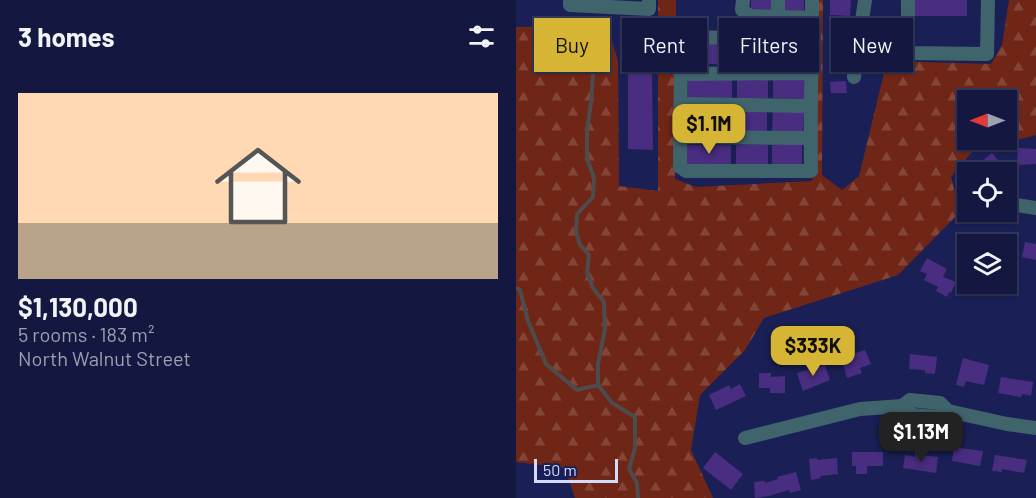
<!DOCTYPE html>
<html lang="en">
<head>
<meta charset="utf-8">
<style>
  body { margin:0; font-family:Barlow,sans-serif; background:#21254b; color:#f1f3f6; height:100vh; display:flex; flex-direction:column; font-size:22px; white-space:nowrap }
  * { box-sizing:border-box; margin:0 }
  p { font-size:20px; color:#9da0b1 }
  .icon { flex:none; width:33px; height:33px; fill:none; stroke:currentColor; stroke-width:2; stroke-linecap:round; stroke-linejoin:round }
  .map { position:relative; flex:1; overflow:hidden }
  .side { display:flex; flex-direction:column; background:#141840; width:516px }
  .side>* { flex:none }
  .guide { position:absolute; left:18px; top:18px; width:411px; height:54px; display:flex; gap:12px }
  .needle { width:39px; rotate:270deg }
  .tools { position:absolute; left:441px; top:90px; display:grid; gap:12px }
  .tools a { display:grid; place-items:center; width:60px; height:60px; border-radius:0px; background:#141840; box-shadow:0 2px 4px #0004,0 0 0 2px #333759; font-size:30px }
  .scale { position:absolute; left:18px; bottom:15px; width:84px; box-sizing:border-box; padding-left:6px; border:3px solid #d2dafd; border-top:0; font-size:16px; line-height:21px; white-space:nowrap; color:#d2dafd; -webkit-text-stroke:4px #1a2055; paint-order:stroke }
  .price { position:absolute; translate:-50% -51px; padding:0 14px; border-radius:12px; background:#d6b534; color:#111; font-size:20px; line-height:39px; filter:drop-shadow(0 2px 3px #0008) }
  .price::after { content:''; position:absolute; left:50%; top:36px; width:18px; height:14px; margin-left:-9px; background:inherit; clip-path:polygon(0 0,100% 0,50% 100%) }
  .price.current { background:#222; color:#fff }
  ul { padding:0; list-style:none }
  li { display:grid; align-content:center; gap:12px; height:318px; padding:0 18px }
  li span { display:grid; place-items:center; height:186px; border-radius:0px; color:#555 }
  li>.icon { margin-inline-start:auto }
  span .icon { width:108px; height:108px; fill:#fffc; stroke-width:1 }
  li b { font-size:26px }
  h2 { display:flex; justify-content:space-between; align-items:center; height:72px; padding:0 18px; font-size:26px }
  .pill { padding:0 21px; border-radius:0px; background:#141840; box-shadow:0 2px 4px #0004,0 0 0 2px #333759; font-size:21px; line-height:54px }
  .pill.current { background:#d6b534; color:#111 }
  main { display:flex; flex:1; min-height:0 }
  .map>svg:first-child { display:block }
  .forest { fill:url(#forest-firs); fill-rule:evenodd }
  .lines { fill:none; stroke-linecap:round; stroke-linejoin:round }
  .stream { stroke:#4c4c4e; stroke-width:4 }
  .building { fill:#482d81 }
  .minor { stroke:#40646c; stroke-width:14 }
</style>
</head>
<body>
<main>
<section class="side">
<h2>3 homes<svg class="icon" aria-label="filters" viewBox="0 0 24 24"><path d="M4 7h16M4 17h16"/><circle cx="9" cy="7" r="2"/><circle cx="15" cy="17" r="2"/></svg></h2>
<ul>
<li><span style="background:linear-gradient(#ffd9b3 70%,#b9a48a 0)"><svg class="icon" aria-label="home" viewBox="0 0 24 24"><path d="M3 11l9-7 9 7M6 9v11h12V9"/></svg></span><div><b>$1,130,000</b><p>5 rooms · 183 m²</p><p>North Walnut Street</p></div></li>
</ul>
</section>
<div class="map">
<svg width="520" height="498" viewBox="0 0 520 498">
  <defs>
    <pattern id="forest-firs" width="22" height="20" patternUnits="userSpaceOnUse" patternTransform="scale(1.5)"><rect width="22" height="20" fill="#702616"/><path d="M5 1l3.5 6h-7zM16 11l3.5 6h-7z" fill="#844539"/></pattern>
  </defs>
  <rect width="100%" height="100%" fill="#1a2055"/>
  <path class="forest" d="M142 0H160L159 179 180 187 295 181 300 175V0H307L306 175 326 190 343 176 371 61 475 64 486 45 493 0H520V135L456 152 435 177 444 212 382 275 248 318 229 350 184 395 175 450 197 498H59L49 468 0 462V27L67 26 94 34 102 61 103 186 142 191ZM452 100H490V140H452Z"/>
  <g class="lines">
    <path class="stream" d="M69 52 77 74 75 103 71 130V158L78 178 77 197 61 214 60 231 64 245 73 255 71 273 77 288 88 302 89 329 82 364V385L96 403 119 417V448L113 469 121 483 122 498
      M0 288 4 290 12 321 30 364 61 390 82 385"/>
  </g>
  <path class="building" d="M235 0H255V11H235Z
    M268 0H288V12L268 11Z
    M314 0H335L334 16 314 15Z
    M399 0H451V16H398Z
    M173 44H220L221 51V44L253 45V65L217 64 216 57V64H173Z
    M257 45H288L287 65H257Z
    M112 68H136L137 150 112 149Z
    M172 77 216 78V99H172Z
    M221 78H252V98H221Z
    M257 78 288 79V99L257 98Z
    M330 81 331 93H315L314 82Z
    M172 110 216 111 215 132 171 131Z
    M221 111H251V131H221Z
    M257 111H288L287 132H256Z
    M171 145H215V165H171Z
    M220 145H252V166L220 165Z
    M256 145H286V166H256Z
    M502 148 520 149V164L501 165Z
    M476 153 489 169 484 172H453Z
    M452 173V188L444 180Z
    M509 242 520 244V260L506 257Z
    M411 258 431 269 427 277 440 282 435 293 433 292 431 297 420 291 422 287 408 280 411 274 404 271Z
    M349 350 355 364 344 368 346 373 331 378 326 360 338 357 337 354Z
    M394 354 421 357 419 374 409 373V370L393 369Z
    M447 358 473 365 468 385 450 381 448 387 440 385Z
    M309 365 314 380 287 391 281 373Z
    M243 373H255V377L269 376V393H254V388H243Z
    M485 377 517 382 515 396 506 394 505 397 482 393Z
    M224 384 230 396 200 410 193 395 213 385 215 389Z
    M438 447 467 451 464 466 436 461Z
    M199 452 227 474 215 490 187 468Z
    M336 452H367V466H351V474H340V466H336Z
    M399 454 422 457 420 473 387 468 389 455 399 457Z
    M479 455 511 460 508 473 486 469V472L476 471Z
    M301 458V460L321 458 322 474 304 476 305 478 295 480 293 459Z
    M280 472 285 490 274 493 273 490 253 496 239 498 238 482 249 481V483L262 479 261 477Z"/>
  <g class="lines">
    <path class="minor" d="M54 0V5L133 9V0
      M227 0 226 10 234 16 296 18
      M296 0C296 57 294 114 295 171H170L164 167 165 40 171 37 296 40
      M392 0V53L471 54 472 0
      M262 17V0
      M165 74 296 73
      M338 77 349 0
      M165 104 295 106
      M164 137 295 138
      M500 205 520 208
      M386 406 396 415 422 417 432 411
      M229 438 344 409 386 406 394 400 424 403 432 411 491 424 520 428"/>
  </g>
</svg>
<div class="tools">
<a><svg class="needle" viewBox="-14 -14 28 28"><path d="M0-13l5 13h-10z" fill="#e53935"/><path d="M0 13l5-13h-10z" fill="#9da0b1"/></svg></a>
<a><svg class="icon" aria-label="locate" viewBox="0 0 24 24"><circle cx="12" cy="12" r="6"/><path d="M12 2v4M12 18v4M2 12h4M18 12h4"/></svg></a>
<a><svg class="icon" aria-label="layers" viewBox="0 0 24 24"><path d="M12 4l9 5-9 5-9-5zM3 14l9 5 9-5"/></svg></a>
</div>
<div class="scale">50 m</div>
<b class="price" style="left:193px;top:155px">$1.1M</b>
<b class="price" style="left:297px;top:377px">$333K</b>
<b class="price current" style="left:405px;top:463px">$1.13M</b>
<div class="guide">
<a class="pill current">Buy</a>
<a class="pill">Rent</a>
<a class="pill">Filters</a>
<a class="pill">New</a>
</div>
</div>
</main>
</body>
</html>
